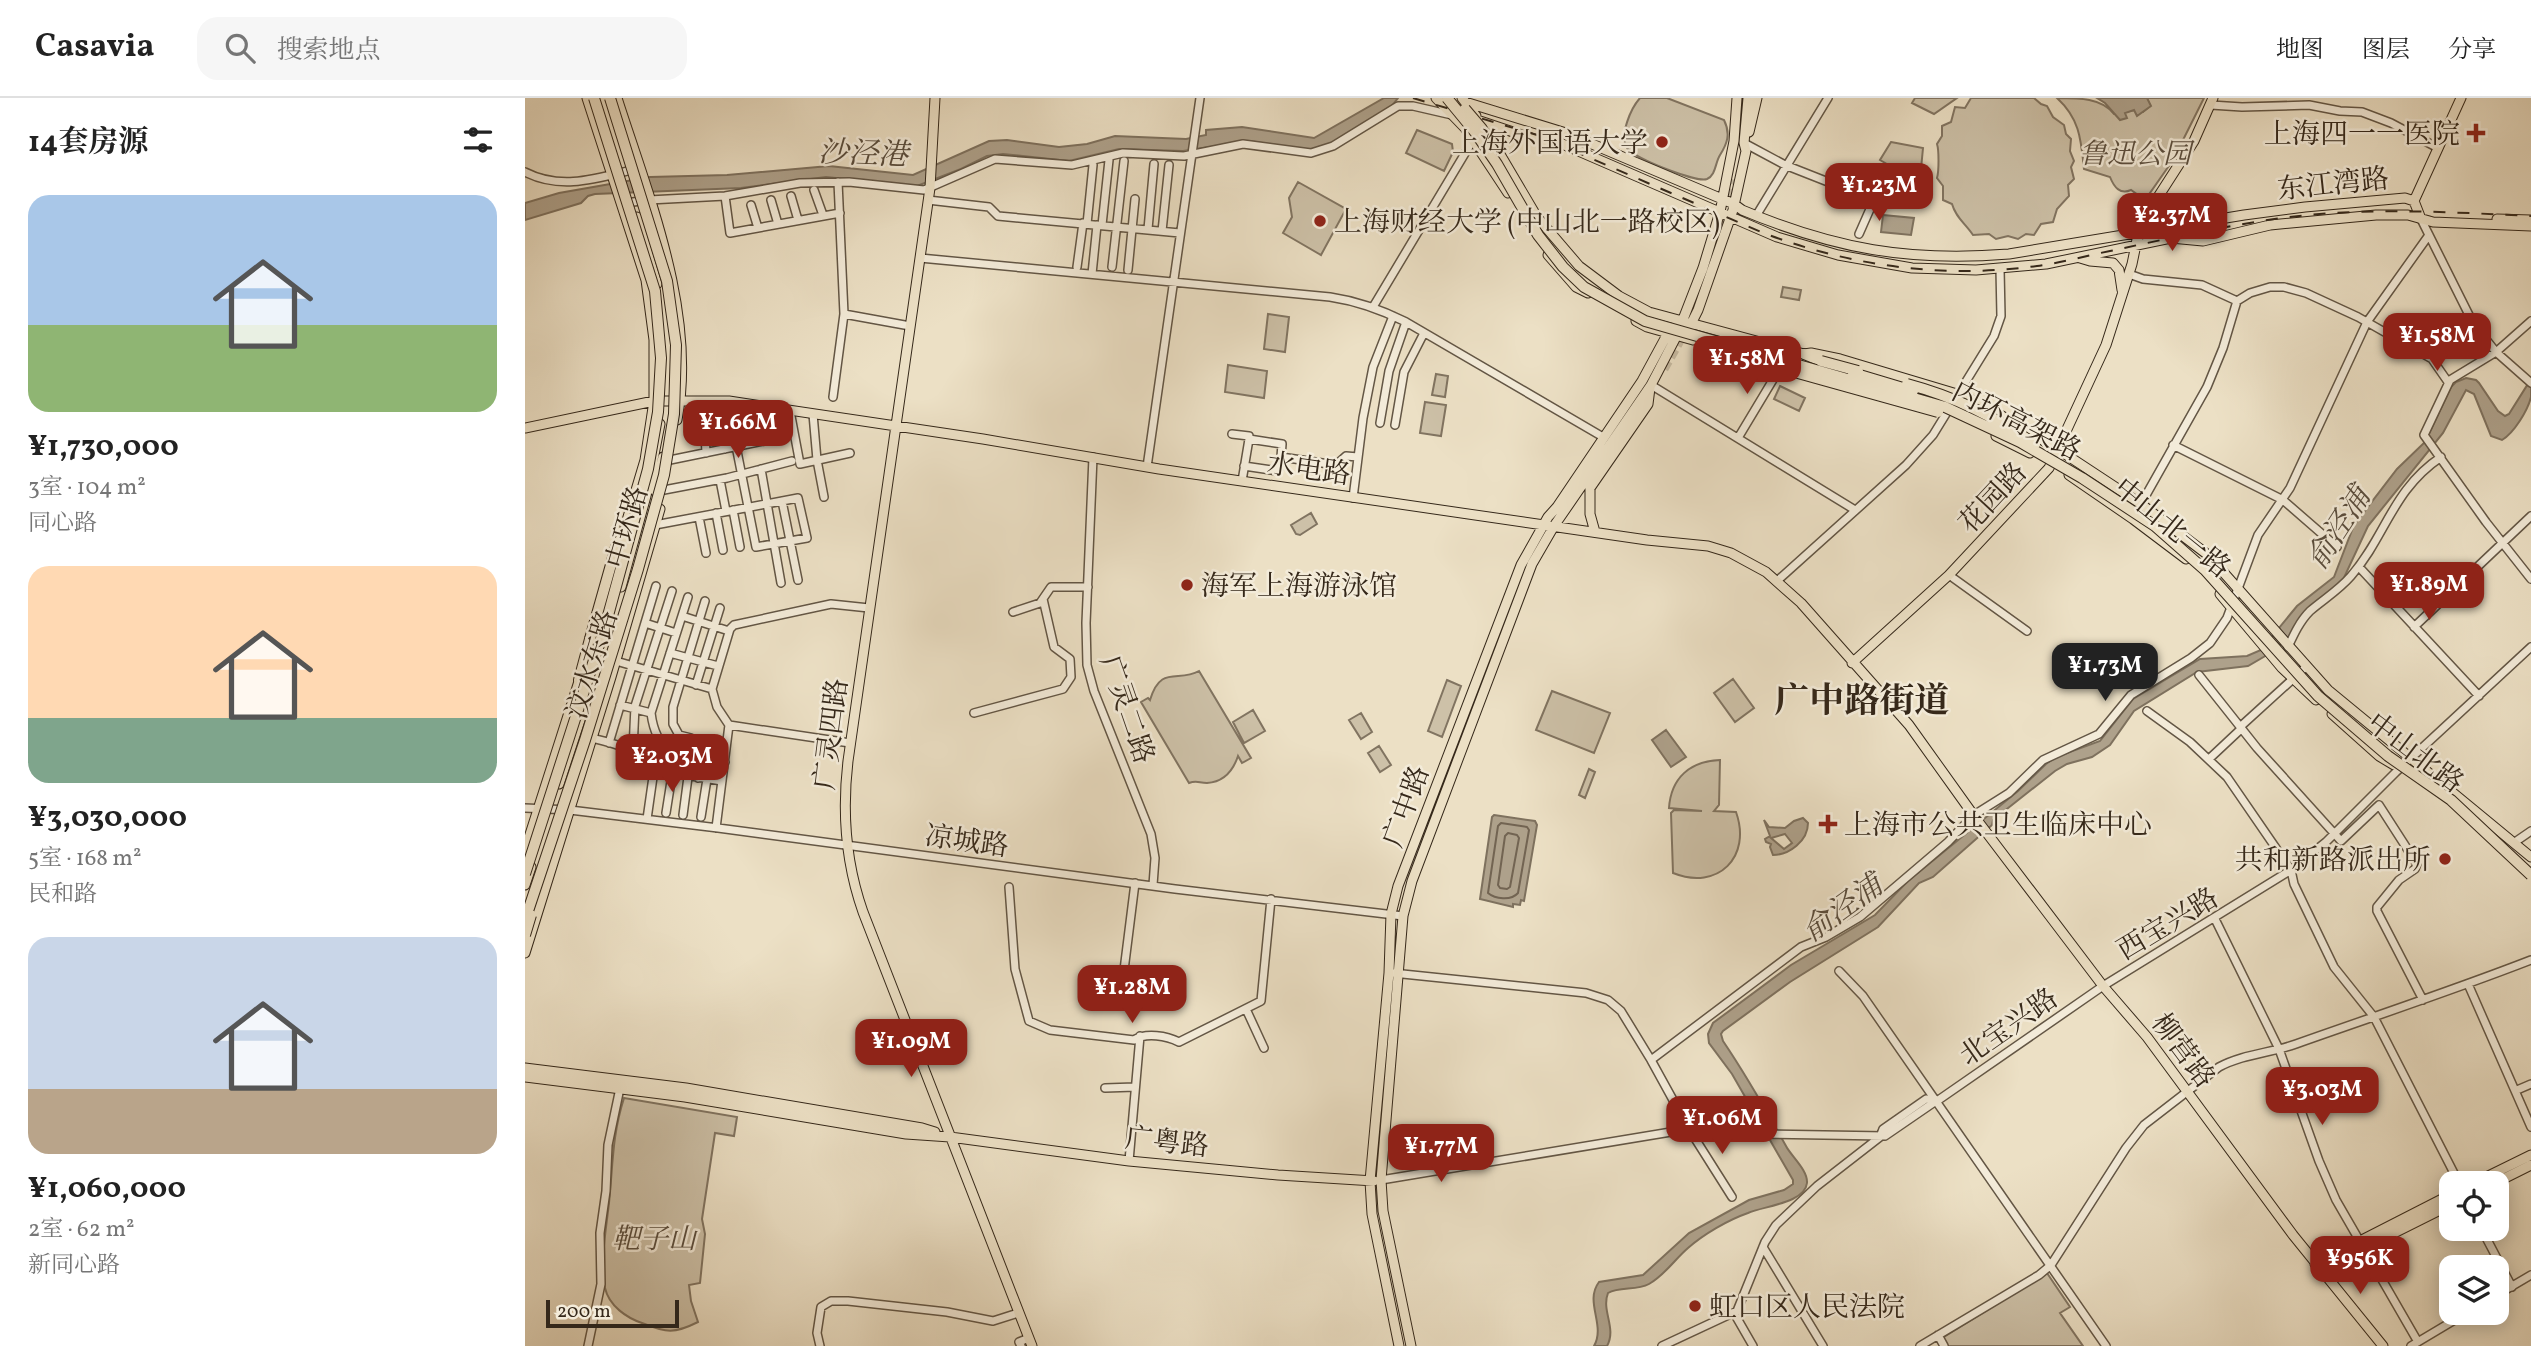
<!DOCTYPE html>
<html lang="zh">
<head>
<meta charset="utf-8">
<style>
  body { margin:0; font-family:Vollkorn,"Noto Serif SC",serif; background:#f6f6f6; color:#222; height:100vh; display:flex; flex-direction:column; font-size:26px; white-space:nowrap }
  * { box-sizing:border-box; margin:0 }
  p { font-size:23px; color:#767676 }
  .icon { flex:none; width:38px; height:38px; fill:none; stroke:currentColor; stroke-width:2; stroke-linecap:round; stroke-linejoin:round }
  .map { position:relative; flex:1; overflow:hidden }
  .sheet { display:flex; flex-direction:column; background:#fff; width:525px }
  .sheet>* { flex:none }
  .tools { position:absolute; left:1914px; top:1073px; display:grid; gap:14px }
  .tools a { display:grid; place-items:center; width:70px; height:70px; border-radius:14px; background:#fff; box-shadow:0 4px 18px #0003; font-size:35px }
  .scale { position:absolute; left:21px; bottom:18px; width:133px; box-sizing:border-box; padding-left:7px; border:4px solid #35281a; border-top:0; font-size:19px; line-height:24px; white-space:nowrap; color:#35281a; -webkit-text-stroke:5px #f3ebd9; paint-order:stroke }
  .price { position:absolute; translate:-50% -60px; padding:0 16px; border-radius:14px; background:#8f2418; color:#fff; font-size:23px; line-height:46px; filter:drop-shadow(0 2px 4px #0008) }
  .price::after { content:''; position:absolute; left:50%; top:42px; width:21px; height:16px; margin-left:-10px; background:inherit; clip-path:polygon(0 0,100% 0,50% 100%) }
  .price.on { background:#222; color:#fff }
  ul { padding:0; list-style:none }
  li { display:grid; align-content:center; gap:14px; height:371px; padding:0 28px }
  li span { display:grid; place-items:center; height:217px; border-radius:21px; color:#555 }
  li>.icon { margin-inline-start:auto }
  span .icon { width:126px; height:126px; fill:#fffc; stroke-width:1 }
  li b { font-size:30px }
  h2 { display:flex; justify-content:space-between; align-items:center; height:84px; padding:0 28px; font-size:30px }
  header { display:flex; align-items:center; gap:42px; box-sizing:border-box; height:98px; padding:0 35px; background:#fff; border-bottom:2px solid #e0e0e0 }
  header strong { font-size:33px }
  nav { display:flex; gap:38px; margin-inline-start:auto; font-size:24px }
  .search { width:490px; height:63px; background:#f6f6f6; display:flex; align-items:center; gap:18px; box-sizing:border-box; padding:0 24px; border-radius:21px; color:#767676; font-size:26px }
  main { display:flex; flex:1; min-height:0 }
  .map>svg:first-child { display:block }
  .green { fill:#cdc1a8; stroke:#817461; stroke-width:2 }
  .water { fill:#aea18b; stroke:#7e715e; stroke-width:2; fill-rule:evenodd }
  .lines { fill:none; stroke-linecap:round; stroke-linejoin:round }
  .shore { stroke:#726452; stroke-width:2 }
  .major-tunnel { stroke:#c7bba3; stroke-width:9; stroke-dasharray:9 4.5; stroke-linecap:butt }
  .minor-casing { stroke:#635645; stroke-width:10 }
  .major-casing { stroke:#35281a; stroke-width:11 }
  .highway-casing { stroke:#35281a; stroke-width:12 }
  .minor { stroke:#f3ebd9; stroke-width:7 }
  .major { stroke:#ece0c5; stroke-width:9 }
  .highway { stroke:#ece0c5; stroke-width:10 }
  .rail { stroke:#35281a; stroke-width:2; stroke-dasharray:12 12; stroke-linecap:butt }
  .highway-bridge-casing { stroke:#35281a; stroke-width:12; stroke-linecap:butt }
  .highway-bridge { stroke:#ece0c5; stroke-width:10 }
  .poi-dot { fill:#8f2418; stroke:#f3ebd9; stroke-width:2.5 }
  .labels { text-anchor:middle; stroke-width:5; stroke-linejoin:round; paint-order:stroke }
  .poi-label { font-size:28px; fill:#35281a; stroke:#f3ebd9; text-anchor:start }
  .park-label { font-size:28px; font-style:italic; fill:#5b4e3e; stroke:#f3ebd9 }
  .street-label { font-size:28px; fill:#35281a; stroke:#f3ebd9 }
  .water-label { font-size:30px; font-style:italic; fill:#594c3c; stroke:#f3ebd9 }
  .district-label { font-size:35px; font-weight:bold; fill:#35281a; stroke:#f3ebd9 }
</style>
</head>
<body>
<header>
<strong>Casavia</strong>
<div class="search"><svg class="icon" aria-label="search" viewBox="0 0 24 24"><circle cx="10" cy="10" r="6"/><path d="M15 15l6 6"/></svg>搜索地点</div>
<nav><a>地图</a><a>图层</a><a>分享</a></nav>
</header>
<main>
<section class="sheet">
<h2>14套房源<svg class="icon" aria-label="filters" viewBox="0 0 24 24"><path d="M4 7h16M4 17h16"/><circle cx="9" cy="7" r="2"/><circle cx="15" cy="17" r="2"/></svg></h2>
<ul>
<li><span style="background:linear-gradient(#a9c7e8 60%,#8fb573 0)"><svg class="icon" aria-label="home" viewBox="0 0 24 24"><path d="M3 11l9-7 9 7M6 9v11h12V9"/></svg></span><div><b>¥1,730,000</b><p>3室 · 104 m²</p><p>同心路</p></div></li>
<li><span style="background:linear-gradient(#ffd9b3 70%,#7fa58c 0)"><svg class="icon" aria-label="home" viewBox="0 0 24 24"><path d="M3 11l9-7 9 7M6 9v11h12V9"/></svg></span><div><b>¥3,030,000</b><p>5室 · 168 m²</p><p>民和路</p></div></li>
<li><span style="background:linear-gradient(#c9d6e8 70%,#b9a48a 0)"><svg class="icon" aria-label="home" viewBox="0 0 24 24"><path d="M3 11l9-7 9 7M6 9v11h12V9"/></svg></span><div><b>¥1,060,000</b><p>2室 · 62 m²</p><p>新同心路</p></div></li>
</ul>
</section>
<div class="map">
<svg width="2006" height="1248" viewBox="0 0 2006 1248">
  <rect width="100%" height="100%" fill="#ece0c5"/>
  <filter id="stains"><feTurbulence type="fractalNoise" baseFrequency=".00286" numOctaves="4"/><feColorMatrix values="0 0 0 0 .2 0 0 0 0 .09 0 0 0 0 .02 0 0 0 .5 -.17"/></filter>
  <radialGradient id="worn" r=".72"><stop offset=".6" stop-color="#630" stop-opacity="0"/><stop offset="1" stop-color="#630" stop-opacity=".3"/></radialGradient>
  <path class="green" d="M1115 0H1142L1199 22C1206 36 1202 46 1195 57 1190 65 1191 77 1182 81 1172 85 1108 60 1102 50 1094 37 1106 10 1115 0Z
    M1390 0H1432L1409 16 1387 5Z
    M1446 0H1509L1516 6 1522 8 1528 19 1539 27 1541 36 1546 41 1545 53 1549 63 1546 69 1549 81 1543 87 1544 98 1532 111 1528 124 1516 126 1509 137 1501 136 1493 141 1483 138 1471 141 1464 136 1448 137C1440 125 1431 120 1427 106L1418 102V88L1412 80C1414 73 1414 52 1412 46L1417 38V28L1426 24 1430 9 1440 10Z
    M1532 0C1554 0 1577 0 1589 16L1610 12 1618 14 1625 8 1622 0H1679L1648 62 1620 102 1606 92C1595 97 1589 89 1585 79L1559 71C1556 42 1555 21 1532 0Z
    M892 32 927 46 928 54 919 73 881 55Z
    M1366 44 1398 50 1395 81 1374 78V73L1355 62Z
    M773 84 821 111 796 157 758 135 767 119 764 100Z
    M1258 189 1276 192 1274 202 1256 199Z
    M743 216 764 219 760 254 739 251Z
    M703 267 742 273 739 300 700 294Z
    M911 276 923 278 920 299 907 297Z
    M1255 288 1280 300 1274 313 1249 301Z
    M900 304 921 307 916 338 895 335Z
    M786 415 792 426 775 437 771 436 766 427Z
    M674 573 726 660 717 665 713 658C708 673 698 684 682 685 674 685 672 682 664 685L616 604 623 600 625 602C636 566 653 585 674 573Z
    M1208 581 1229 610 1210 624 1189 595Z
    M922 582 936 588 917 639 903 633Z
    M1027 593 1085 615 1069 655 1011 632Z
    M728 612 740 633 719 645 708 624Z
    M836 615 847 634 836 641 824 622Z
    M854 648 866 667 855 674 843 655Z
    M1195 662 1194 707 1189 713 1211 714C1227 759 1193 793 1148 775L1146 715 1149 712 1177 713 1144 710C1146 680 1165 663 1195 662Z
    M1064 671 1070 674 1060 700 1054 697Z
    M99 1000 212 1019 209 1038 190 1035 177 1121 180 1136 175 1185 164 1187 166 1203 173 1224C149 1236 142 1235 117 1225 102 1220 84 1208 80 1190 75 1162 81 1132 84 1105 88 1066 87 1038 99 1000Z
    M1522 1175 1545 1209 1535 1215 1558 1248H1418L1414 1242Z"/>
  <path class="water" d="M859 0H873L866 9 806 46 783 52 725 43 658 53 594 51 544 63 478 56 462 58 436 71 392 88 301 79 216 90 70 96 63 98 56 105 0 122V105L34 95 125 79 202 77 304 68 388 77 464 43 482 42 534 49 562 46 590 38 661 41 681 37V32L717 29 789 40Z
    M1572 0H1622L1626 8 1612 18 1609 12 1600 15 1602 20 1595 22 1580 5Z
    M1358 117 1389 120 1386 137 1356 134Z
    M1941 280 1951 282 1954 285 1973 313 1980 318 1984 316 2006 281C2006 286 2006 293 2006 299 2003 312 1989 335 1977 342L1966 338 1949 296 1941 292 1918 335 1843 428 1817 484 1765 539 1742 557 1723 568 1672 574 1609 613 1585 647 1567 659 1542 666 1530 673 1468 722 1467 727 1408 779 1394 785 1353 829 1265 884 1198 933 1196 936 1198 943C1221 977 1241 1012 1261 1048 1266 1058 1283 1072 1282 1085 1280 1105 1239 1108 1223 1115 1203 1122 1179 1136 1163 1150 1150 1161 1140 1177 1124 1186 1111 1193 1095 1188 1083 1195 1076 1213 1092 1230 1082 1248H1069C1081 1227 1059 1204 1074 1184L1118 1177 1164 1135 1224 1102 1259 1092 1268 1086V1082L1207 976 1184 945 1183 936 1188 925 1266 867 1350 817 1383 783 1493 693 1521 666 1531 659 1575 643 1608 601 1675 561 1722 558 1736 552 1772 508 1809 479 1829 427 1872 371 1900 344 1926 289 1931 284Z
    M1141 632 1161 659 1146 669 1127 642Z
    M969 717 1010 723 1012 727 999 803 996 802 995 807 988 806V809L955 801 967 719Z
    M1278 720 1283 725C1283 743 1264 757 1248 757L1245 749 1246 746 1241 744 1240 741 1245 738 1239 722 1244 729 1260 730 1269 723ZM1260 736 1267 745 1259 751 1246 740Z"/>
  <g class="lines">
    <path class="shore" d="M976 725 1002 729 1004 732 993 795C986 803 970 801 963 795L973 728Z
      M983 735 992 737 994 740 985 789 982 791 975 790 973 787 980 738Z"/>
    <path class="major-tunnel" d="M1202 99 1207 81
      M1139 271 1160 234"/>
    <defs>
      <path id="minor" d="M1686 7 1717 9 1784 7 1815 13 1837 14 1866 25 1913 50
        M1219 45 1260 67 1349 102 1334 136
        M0 74C37 93 73 80 111 71
        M289 92 298 117
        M200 98 205 135 315 115
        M266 98 273 122
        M246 102 253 126
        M403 102 464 109 473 118 655 135
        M100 105 124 102 200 98 275 85 324 84 399 92 470 61 547 67 598 55 659 58 718 46 786 55 808 48 873 8H888L927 17
        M226 107 233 130
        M1231 118 1303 0
        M1896 121 1948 225 1971 254 2006 285
        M562 126 568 67
        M577 127 584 62
        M623 131 629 66
        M637 133 644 67
        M395 160 805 199C832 203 857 212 881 224L1078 339
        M552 169 558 125
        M587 169 599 63
        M603 172 610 101
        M567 176 572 127
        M1604 176 1618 181 1677 187 1712 203
        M1712 203 1725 195 1745 189H1759L1781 195 1833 219 1907 261 1923 284
        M848 209 948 42
        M319 216 385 228
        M2006 223 1971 254 1925 282 1899 337 1961 424 2006 481
        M1126 287 1330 412
        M308 299 319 216 313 84
        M265 313 275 366 325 355
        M209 316 216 348
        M288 316 292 362 299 399
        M179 317 181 355
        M194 317 200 351
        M855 325 864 273 881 224
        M870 327 879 274 899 235
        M707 336 724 338V341L757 346 756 359 811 367 821 358 833 359
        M1213 340 1255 270
        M233 344 252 341 247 310
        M1648 347 1758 402 1812 449
        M568 359 561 525 562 567 569 593 626 736 630 760 628 787
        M145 362 233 344 230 320
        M719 368 753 373 756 359
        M622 369 675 0
        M236 371 256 485
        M195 382 201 413
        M717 383 724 341
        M139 392 202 380 267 363
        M828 400 838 320 848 269 868 218
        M257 403 273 482
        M1616 406 1682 289 1698 250 1712 203
        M208 412 215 449
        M191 415 198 452
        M174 419 181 455
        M130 427C178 418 225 409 273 400L282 440 231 449 211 348
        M1834 469 1954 598
        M1424 477 1502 533
        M1252 483 1381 367 1408 337 1469 238 1476 218 1475 171
        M163 499 126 615C132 663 161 659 200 664
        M488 514 515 505 526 489H563
        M157 518 204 533
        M120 525 151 535
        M1889 529 2006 418
        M1763 549C1769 536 1775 523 1785 513 1799 501 1814 492 1826 478 1861 438 1867 392 1916 359
        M145 555 193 568
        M91 563 187 591 205 531 209 527 306 506 344 510
        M1674 577 1732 650 1816 743 1854 707 1892 766 1890 771 1874 782 1852 809V813L1898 902
        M171 587 195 510
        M187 591 192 609 204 627 191 730
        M95 607 126 615
        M1622 613 1665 644 1702 679 1766 772 1769 786 1809 869 1849 919 1934 1085
        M449 615 538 591 546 579 545 561 529 549 518 501
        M204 627 325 645
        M1715 629 1781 569
        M67 640C92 646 113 651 129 672L122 721
        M84 645 131 488
        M108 652 110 608 147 493
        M164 660 166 640 154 637 148 626V609L180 503
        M1684 661 1716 631
        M129 672 197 683
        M137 675 139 650
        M173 680 176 661
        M0 710 45 712 193 730 650 791 878 818
        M141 715 147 677
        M158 717 163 679
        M176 719 182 681
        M1990 744 2006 733
        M484 789 490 871 504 923 525 932 609 942C621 934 642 938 654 944L736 903 746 801
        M1690 821 1754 951 1794 1063 1811 1102 1893 1244
        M1314 873 1338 898 1581 1248
        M868 875 1061 895 1083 902 1096 913 1126 962 1164 1031 1207 1099
        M1943 886 2006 1029
        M597 888 610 785
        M721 911 739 950
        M1126 962 1276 849 1301 839 1335 819 1423 744 1449 717 1484 695 1518 662 1574 636 1606 597 1666 560 1685 545 1702 520 1733 437 1765 390 1842 224 1904 137
        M580 990 610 989
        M1992 992 2006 986
        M604 1063 615 938
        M856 1082 1164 1031 1237 1036 1360 1038 1411 1003
        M1956 1130 1987 1189
        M1238 1149 1298 1248
        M1972 1197 2006 1177
        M1209 1215 1228 1248
        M1413 1237 1419 1248
        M63 1248 76 1186 75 1135 81 1093 83 1047 95 990
        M295 1248 292 1235 296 1209 306 1203H323L422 1214 468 1223 493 1215
        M496 1248 494 1244 504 1240
        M1137 1248 1212 1213 1240 1144 1251 1127 1292 1088 1355 1039 1358 1031 1401 1001 1412 1003 1578 888 1766 772 1801 744 1871 674 2006 549
        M1395 1248 1514 1177 1526 1167 1601 1050 1619 1027 1694 969C1718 956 1746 955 1771 946 1850 918 1929 892 2006 862
        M1886 1248 1943 1214"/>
      <path id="major" d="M62 0 121 182 129 242V303L120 362 100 429
        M92 0C124 100 172 216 152 322
        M410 0 405 90 323 663C317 714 321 766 338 814L507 1248
        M911 0 940 30 983 95
        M937 0 951 18
        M940 4 1041 35 1209 106 1217 112C1310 151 1384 164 1484 156L1719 117 1780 109 1880 100 1889 103
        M946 20 1009 41 1035 45 1252 139 1313 157 1387 170 1451 172 1521 166 1646 140 1678 143 1745 127 1851 117H1883L1908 124 2006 128
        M1224 34 1232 0
        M966 41 1012 119 1054 168 1094 198 1124 214 1279 256 1286 255 1315 261 1432 296 1457 306 1534 352 1616 406 1683 457 1803 592 2006 759
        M112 119 132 186
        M1896 121 1889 103 1936 0
        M1972 121 2006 122
        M1023 157 1051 189 1063 195
        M1555 160 1565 163 1588 165 1594 172 1597 192
        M1111 223 1122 229 1168 242
        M0 330 129 303H204L458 341 634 371 1122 442 1183 448 1206 455 1241 474 1276 505 1384 627 1452 722 1578 888 1622 939 1768 1137 1858 1248
        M1471 338 1505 355
        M1544 377 1608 421 1661 461
        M130 393 138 359
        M1070 434 1065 416V390L1123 306 1125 290
        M96 489 121 398 135 326
        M1695 496 1757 570 1791 602
        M1327 565 1424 477 1524 370 1581 247 1607 166 1615 127 1669 43 1688 0
        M1807 616 1854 658 1869 667
        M34 686 58 613
        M0 752 56 577
        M0 787 6 769
        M0 855 86 579 135 411
        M0 970 161 990 397 1030 410 1034
        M0 979 160 999 381 1036 425 1039 604 1063 753 1077 849 1083
        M1949 1085 2006 1057
        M1970 1085 2006 1067
        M1790 1166 1927 1096
        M1795 1172 1927 1106
        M874 1248 847 1116 845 1083 864 875 866 816 873 788 996 467 1023 419 1032 409 1117 283 1143 235 1157 224 1178 170 1195 114 1209 43 1212 0
        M886 1248 858 1113 856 1082 878 818 887 783 1007 466 1029 428 1126 287 1152 237 1166 226 1173 212 1208 112 1221 53 1219 45 1223 0"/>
      <path id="highway" d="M1214 254 1255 270
        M1279 256 1296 263
        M54 582 65 541"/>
    </defs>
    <use href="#minor" class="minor-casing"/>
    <use href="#major" class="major-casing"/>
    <use href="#highway" class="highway-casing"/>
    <use href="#minor" class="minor"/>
    <use href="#major" class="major"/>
    <use href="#highway" class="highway"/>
    <path class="rail" d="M888 0 1012 37 1236 134C1324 168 1417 181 1512 168 1536 165 1560 158 1585 153 1641 141 1699 128 1757 120 1840 109 1923 114 2006 118"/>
    <defs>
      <path id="highway-bridge" d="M922 0 950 34 972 66 1013 137 1038 169 1059 189 1120 223 1420 309 1495 344 1557 380 1630 428 1680 472 1793 598 1863 658 1926 702 2006 777
        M940 11 957 31 968 50
        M1296 263 1333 273
        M1255 270 1413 314
        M1328 275 1388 293
        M1382 286C1431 299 1468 318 1510 346
        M65 541 91 449 105 425
        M0 776 81 525 123 371 133 314 136 260 130 193 69 0
        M0 822 60 642 113 471 139 377 149 316 151 247 142 183 85 0
        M0 837 6 817"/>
    </defs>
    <use href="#highway-bridge" class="highway-bridge-casing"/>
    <use href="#highway-bridge" class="highway-bridge"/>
  </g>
  <g class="poi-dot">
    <path d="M1947.5 24.5h7v7h7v7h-7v7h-7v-7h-7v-7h7z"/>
    <circle cx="1137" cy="44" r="7"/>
    <circle cx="795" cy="123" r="7"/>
    <circle cx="662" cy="487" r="7"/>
    <path d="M1299.5 715.5h7v7h7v7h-7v7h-7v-7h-7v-7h7z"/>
    <circle cx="1920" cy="761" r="7"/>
    <circle cx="1170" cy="1208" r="7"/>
  </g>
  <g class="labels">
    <g class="poi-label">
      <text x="1935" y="45" text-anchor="end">上海四一一医院</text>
      <text x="1123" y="54" text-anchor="end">上海外国语大学</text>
      <text x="809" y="133">上海财经大学 (中山北一路校区)</text>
      <text x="676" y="497">海军上海游泳馆</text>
      <text x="1319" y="736">上海市公共卫生临床中心</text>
      <text x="1906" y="771" text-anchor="end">共和新路派出所</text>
      <text x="1184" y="1218">虹口区人民法院</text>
    </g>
    <g class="park-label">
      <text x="1610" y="65">鲁迅公园</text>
      <text x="129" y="1150">靶子山</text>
    </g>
    <g class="street-label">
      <text transform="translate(1808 85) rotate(-6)" y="10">东江湾路</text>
      <text transform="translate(1492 322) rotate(27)" y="10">内环高架路</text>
      <text transform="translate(784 370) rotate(8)" y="10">水电路</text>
      <text transform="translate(1467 399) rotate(-47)" y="10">花园路</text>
      <text transform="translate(101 429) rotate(-74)" y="10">中环路</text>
      <text transform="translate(1648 429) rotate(39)" y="10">中山北一路</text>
      <text transform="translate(66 566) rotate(-73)" y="10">汶水东路</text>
      <text transform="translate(603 611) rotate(71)" y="10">广灵二路</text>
      <text transform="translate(305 636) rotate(-83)" y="10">广灵四路</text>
      <text transform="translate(1891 654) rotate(37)" y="10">中山北路</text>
      <text transform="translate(880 708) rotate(-70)" y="10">广中路</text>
      <text transform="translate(442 742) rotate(8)" y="10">凉城路</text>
      <text transform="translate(1642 825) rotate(-31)" y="10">西宝兴路</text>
      <text transform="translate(1483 928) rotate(-35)" y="10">北宝兴路</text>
      <text transform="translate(1659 952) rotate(53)" y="10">柳营路</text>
      <text transform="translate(642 1043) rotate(6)" y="10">广粤路</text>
    </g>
    <g class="water-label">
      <text transform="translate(338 55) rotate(2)" y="10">沙泾港</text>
      <text transform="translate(1813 430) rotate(-57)" y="10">俞泾浦</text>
      <text transform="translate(1317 810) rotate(-36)" y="10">俞泾浦</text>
    </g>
    <g class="district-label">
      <text x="1337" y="614">广中路街道</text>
    </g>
  </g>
  <rect width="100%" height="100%" filter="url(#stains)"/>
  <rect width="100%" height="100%" fill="url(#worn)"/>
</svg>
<div class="tools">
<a><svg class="icon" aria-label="locate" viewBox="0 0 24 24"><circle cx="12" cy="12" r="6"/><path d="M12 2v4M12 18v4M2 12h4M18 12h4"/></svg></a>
<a><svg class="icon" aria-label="layers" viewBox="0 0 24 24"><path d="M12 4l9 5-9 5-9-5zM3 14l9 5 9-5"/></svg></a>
</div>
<div class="scale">200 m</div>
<b class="price" style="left:1354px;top:125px">¥1.23M</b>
<b class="price" style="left:1647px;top:155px">¥2.37M</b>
<b class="price" style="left:1912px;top:275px">¥1.58M</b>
<b class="price" style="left:1222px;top:298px">¥1.58M</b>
<b class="price" style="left:213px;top:362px">¥1.66M</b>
<b class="price" style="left:1904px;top:524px">¥1.89M</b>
<b class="price on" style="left:1580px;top:605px">¥1.73M</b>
<b class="price" style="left:147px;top:696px">¥2.03M</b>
<b class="price" style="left:607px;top:927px">¥1.28M</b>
<b class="price" style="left:386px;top:981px">¥1.09M</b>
<b class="price" style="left:1797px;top:1029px">¥3.03M</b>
<b class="price" style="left:1197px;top:1058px">¥1.06M</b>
<b class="price" style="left:916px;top:1086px">¥1.77M</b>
<b class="price" style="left:1835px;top:1198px">¥956K</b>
</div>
</main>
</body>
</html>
